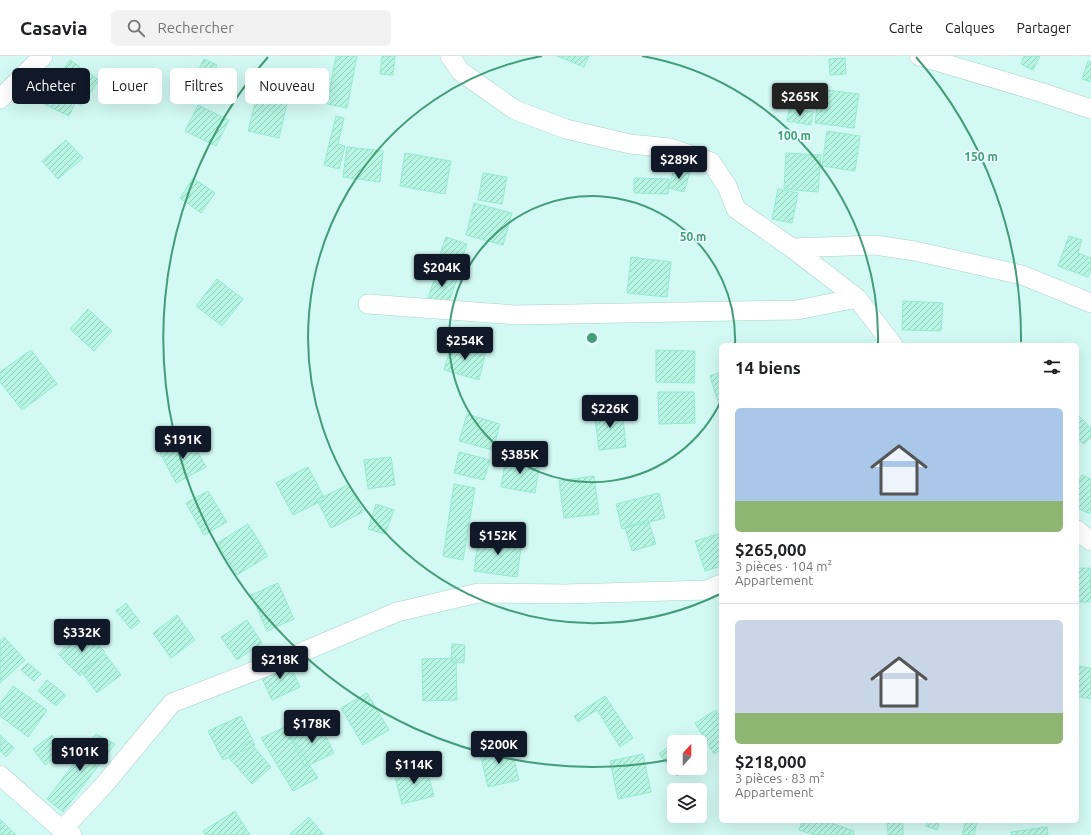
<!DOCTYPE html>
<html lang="fr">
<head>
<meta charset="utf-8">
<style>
  body { margin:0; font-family:Ubuntu,sans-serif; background:#f2f2f2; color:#202124; height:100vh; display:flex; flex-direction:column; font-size:15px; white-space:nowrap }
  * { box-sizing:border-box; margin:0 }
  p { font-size:13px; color:#757577 }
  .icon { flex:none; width:22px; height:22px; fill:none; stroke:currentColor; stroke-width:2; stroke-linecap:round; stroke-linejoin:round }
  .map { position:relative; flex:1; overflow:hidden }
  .sheet { position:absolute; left:719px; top:287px; width:360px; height:480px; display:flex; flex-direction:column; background:#fff; border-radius:6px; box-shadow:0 4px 16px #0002 }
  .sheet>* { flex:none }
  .banner { position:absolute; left:12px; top:12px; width:380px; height:36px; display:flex; gap:8px }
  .needle { width:26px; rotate:21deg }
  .controls { position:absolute; left:667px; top:679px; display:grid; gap:8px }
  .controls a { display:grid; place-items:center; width:40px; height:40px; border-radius:6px; background:#fff; box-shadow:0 4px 16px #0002; font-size:20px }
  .price { position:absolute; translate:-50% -34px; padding:0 9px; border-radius:4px; background:#111827; color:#fff; font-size:13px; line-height:26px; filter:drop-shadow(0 1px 2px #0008) }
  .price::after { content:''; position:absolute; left:50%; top:24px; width:12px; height:9px; margin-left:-6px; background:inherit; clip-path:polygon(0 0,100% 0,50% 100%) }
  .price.selected { background:#222; color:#fff }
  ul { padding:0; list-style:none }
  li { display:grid; align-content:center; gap:8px; height:212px; padding:0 16px }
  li+li { border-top:1px solid #e0e0e0 }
  li span { display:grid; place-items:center; height:124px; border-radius:6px; color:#555 }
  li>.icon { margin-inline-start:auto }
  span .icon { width:72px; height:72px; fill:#fffc; stroke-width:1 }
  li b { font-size:17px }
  h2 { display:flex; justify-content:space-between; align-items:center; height:48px; padding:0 16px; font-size:17px }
  .tag { padding:0 14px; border-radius:6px; background:#fff; box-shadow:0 4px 16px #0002; font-size:14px; line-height:36px }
  .tag.selected { background:#111827; color:#fff }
  header { display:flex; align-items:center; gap:24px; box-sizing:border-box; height:56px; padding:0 20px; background:#fff; border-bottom:1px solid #e0e0e0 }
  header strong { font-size:19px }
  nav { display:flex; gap:22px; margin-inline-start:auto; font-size:14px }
  .search { width:280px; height:36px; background:#f2f2f2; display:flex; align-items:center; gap:10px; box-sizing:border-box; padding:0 14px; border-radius:6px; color:#757577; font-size:15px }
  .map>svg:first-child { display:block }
  .residential { fill:#d2f9f3; fill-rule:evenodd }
  .building { fill:url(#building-hatch); stroke:#95ebcf }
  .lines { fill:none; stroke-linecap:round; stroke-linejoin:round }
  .minor-casing { stroke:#aad3c8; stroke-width:20 }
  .minor { stroke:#fff; stroke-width:19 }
  .ring { fill:none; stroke:#439d77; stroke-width:2 }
  .centre { fill:#439d77; stroke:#eafffd; stroke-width:2 }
  .ring-label { font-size:12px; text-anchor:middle; font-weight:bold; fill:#439d77; stroke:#eafffd; stroke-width:3.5; stroke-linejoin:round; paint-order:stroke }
</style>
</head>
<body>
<header>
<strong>Casavia</strong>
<div class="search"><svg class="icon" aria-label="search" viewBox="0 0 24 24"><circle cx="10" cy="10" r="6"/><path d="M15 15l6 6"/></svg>Rechercher</div>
<nav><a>Carte</a><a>Calques</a><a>Partager</a></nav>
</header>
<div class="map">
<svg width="1091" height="779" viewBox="0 0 1091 779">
  <defs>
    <pattern id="building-hatch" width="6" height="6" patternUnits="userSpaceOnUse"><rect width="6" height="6" fill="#b7f6e3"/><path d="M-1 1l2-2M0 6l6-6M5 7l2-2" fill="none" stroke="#97ccbc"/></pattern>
  </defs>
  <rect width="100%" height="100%" fill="#e2fefc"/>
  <path class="residential" d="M0 0H1091V779H0ZM721 289H1077V765H721ZM674 686H700V712H674ZM674 734H700V760H674Z"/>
  <path class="building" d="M336 0H357L347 52 327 48Z
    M382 0H395L393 19 380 18Z
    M557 0H589L584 11Z
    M1024 0H1040L1033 14 1021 8Z
    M845 2 846 18 830 19 829 3Z
    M204 3 217 9 212 19 199 13Z
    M70 4 99 24 81 50 52 30Z
    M1088 5 1091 6V26L1082 23Z
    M37 29 75 47 69 60 31 42Z
    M819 33 859 38 854 72 815 67Z
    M258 36 288 43 279 82 248 75Z
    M198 49 229 64 216 90 185 75Z
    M789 53 813 56 811 69 787 65Z
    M336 60 344 62 338 88 345 90 339 113 324 109Z
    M827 75 860 80 855 115 822 110Z
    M66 84 83 102 58 123 42 105Z
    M347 91 383 95 380 126 343 121Z
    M405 97 451 105 445 138 400 130Z
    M786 97 821 99 818 136 784 133Z
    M674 112 690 116 684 136 669 132Z
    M483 117 507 121 502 148 478 144Z
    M193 122 215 137 201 157 180 142Z
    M634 122 669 123 668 138 634 137Z
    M778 133 798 137 792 167 772 163Z
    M474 147 512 157 503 189 466 179Z
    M1069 180 1082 184 1078 197 1091 202V213L1088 221 1058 210Z
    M446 181 467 188 457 216 436 209Z
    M631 201 671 206 667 241 627 237Z
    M437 216 457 223 448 249 428 242Z
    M217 223 243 243 222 270 196 250Z
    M903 245 943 247 941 275 902 274Z
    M88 253 112 275 94 295 70 273Z
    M452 286 486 295 479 324 444 314Z
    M31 294 57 328 22 354 0 326V316Z
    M656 294 695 295 694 327 656 326Z
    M721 316V349H719L710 320Z
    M658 336H694L695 367 659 368Z
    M622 351 626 391 599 394 594 355Z
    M467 358 500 368 493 394 459 385Z
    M1079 360 1091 372V381L1084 388 1077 382V362Z
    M190 382 206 411 176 427 160 397Z
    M459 396 490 404 484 424 454 417Z
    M391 401 395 429 368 433 364 404Z
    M506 401 540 407 535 437 501 431Z
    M308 411 325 443 293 459 276 427Z
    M1082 419 1091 423V458L1077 452V429Z
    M594 420 599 458 564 462 559 425Z
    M349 428 363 456 331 472 317 444Z
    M454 428 475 432 463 504 443 500Z
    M208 435 227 466 204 479 186 447Z
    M659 437 665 462 622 473 616 448Z
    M376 448 394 454 385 478 368 473Z
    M648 464 656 488 632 495 625 471Z
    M248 468 268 500 237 519 217 487Z
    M721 477V510L705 515 695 485Z
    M479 479 522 485 517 521 474 515Z
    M1077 512H1090L1091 546H1077Z
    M278 527 294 563 267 575 251 539Z
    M126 547 140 566 131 573 116 555Z
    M177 559 195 584 171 602 153 577Z
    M247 564 262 587 237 604 221 581Z
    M84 573 105 596 80 620 58 598Z
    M4 581 25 604 0 627V585Z
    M452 588 465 589 464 607 451 606Z
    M105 598 121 619 97 637 81 615Z
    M456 602 457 644 423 645 422 603Z
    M288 605 300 631 272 644 260 618Z
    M28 607 41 618 34 625 21 614Z
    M1077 610 1091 612V643L1077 640Z
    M47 624 66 639 56 650 38 635Z
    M13 630 47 654 28 681 0 660V648Z
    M367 637 389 674 363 689 341 652Z
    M605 640 633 682 620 691 597 654 578 666 574 660Z
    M716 654 721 662V694L714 698 695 667Z
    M241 660 255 689 223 704 208 675Z
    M318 665 334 697 305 711 289 679Z
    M285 671 318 722 293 735 261 682Z
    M96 678 115 688 63 756 47 743Z
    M0 679 14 692 6 701 0 695Z
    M52 679 64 695 45 709 33 693Z
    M682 679 688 686H674V712H688L677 720 659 698Z
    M249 685 271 711 252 728 229 702Z
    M510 687 519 724 488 731 479 694Z
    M643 698 651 736 618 743 610 705Z
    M426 710 434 740 402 748 394 717Z
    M235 755 250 779H205L203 775Z
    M309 761 324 779H291L290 778Z
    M0 763 16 779H0Z
    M802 765H826L854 775 853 779H815L799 774Z
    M887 765H903V779H888Z
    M927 765H940L937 774 926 770Z
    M966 765H977L974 779H962Z
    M1047 771 1048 779H1011V776Z"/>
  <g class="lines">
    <defs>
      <path id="minor" d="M450 0 460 15 515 54 566 73 630 88 670 92 711 106 727 130 736 153 792 192 857 242 893 289
        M919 0 1040 36 1091 53
        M0 43 43 0
        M792 192 875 189 915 195 1022 219 1091 247
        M368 248 516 259 797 254 857 242
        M1077 474 1091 485
        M0 719 62 774 72 779
        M62 774 104 729 172 647 288 602 397 556 478 537 564 538 707 534 721 528"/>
    </defs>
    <use href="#minor" class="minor-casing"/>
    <use href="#minor" class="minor"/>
  </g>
  <g class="ring">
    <path d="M721 345A143 143 0 1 1 735 288"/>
    <path d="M720 538A286 286 0 1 1 542 0M642 0A286 286 0 0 1 878 287"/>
    <path d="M674 703A429 429 0 0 1 268 1M916 1A429 429 0 0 1 1021 286"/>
  </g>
  <circle cx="592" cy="282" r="6" class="centre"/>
  <g class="ring-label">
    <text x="794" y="84">100 m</text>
    <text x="981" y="105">150 m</text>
    <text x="693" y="185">50 m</text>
  </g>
</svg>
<div class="controls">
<a><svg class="needle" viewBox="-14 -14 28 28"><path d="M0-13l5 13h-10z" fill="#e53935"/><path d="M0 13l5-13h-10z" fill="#757577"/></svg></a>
<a><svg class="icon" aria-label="layers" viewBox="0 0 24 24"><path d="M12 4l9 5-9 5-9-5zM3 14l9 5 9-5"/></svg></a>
</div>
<b class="price selected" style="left:800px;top:61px">$265K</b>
<b class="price" style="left:679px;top:124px">$289K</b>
<b class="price" style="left:442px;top:232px">$204K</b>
<b class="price" style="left:465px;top:305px">$254K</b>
<b class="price" style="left:610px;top:373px">$226K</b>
<b class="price" style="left:183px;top:404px">$191K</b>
<b class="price" style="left:520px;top:419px">$385K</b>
<b class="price" style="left:498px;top:500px">$152K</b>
<b class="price" style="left:82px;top:597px">$332K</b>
<b class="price" style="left:280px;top:624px">$218K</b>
<b class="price" style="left:312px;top:688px">$178K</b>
<b class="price" style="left:499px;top:709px">$200K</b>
<b class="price" style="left:80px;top:716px">$101K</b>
<b class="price" style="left:414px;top:729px">$114K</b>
<div class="banner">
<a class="tag selected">Acheter</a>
<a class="tag">Louer</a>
<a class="tag">Filtres</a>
<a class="tag">Nouveau</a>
</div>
<section class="sheet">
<h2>14 biens<svg class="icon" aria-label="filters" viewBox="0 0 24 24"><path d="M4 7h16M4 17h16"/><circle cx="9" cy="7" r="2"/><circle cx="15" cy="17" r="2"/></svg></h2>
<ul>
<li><span style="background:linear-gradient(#a9c7e8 75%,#8fb573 0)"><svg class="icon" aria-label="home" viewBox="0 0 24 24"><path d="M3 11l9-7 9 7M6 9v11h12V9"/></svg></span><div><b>$265,000</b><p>3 pièces · 104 m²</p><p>Appartement</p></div></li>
<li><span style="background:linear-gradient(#c9d6e8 75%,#8fb573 0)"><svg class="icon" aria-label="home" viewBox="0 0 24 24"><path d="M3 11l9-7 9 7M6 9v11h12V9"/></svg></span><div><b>$218,000</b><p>3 pièces · 83 m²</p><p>Appartement</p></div></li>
</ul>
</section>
</div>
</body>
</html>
